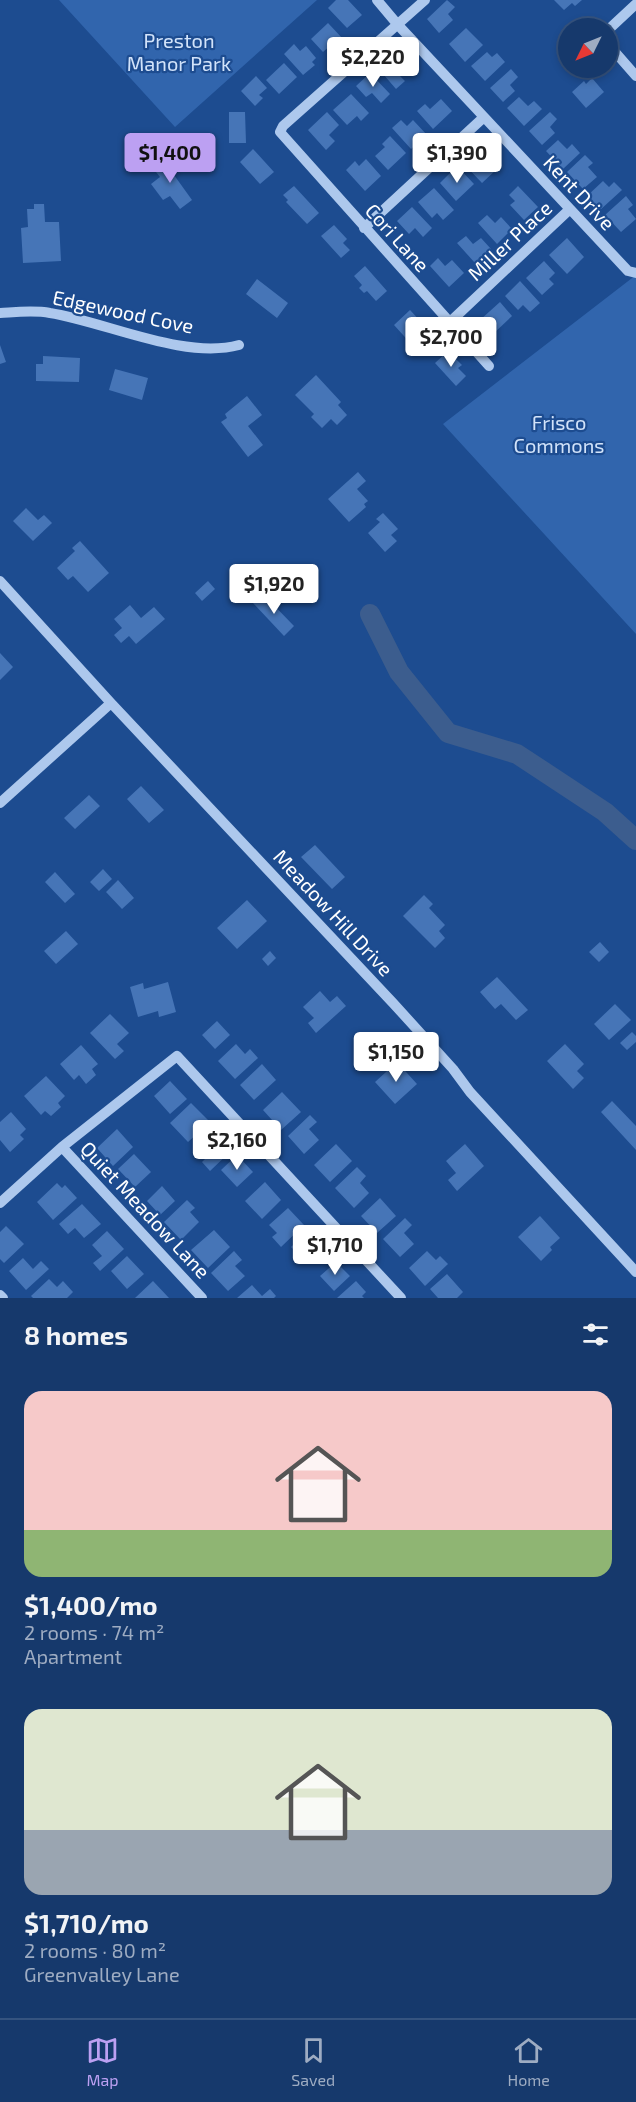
<!DOCTYPE html>
<html lang="en">
<head>
<meta charset="utf-8">
<style>
  body { margin:0; font-family:"Exo 2",sans-serif; background:#1f4072; color:#f1f3f6; height:100vh; display:flex; flex-direction:column; font-size:22px; white-space:nowrap }
  * { box-sizing:border-box; margin:0 }
  p { font-size:20px; color:#9eacc2 }
  .icon { flex:none; width:33px; height:33px; fill:none; stroke:currentColor; stroke-width:2; stroke-linecap:round; stroke-linejoin:round }
  .map { position:relative; height:1298px; overflow:hidden }
  .side { display:flex; flex-direction:column; background:#16396c; flex:1 }
  .side>* { flex:none }
  .needle { width:39px; rotate:227deg }
  .controls { position:absolute; left:558px; top:18px; display:grid; gap:12px }
  .controls a { display:grid; place-items:center; width:60px; height:60px; border-radius:50%; background:#16396c; box-shadow:0 3px 9px #0003,0 0 0 2px #35537f; font-size:30px }
  .price { position:absolute; translate:-50% -51px; padding:0 14px; border-radius:6px; background:#fff; color:#222; font-size:20px; line-height:39px; filter:drop-shadow(0 2px 3px #0008) }
  .price::after { content:''; position:absolute; left:50%; top:36px; width:18px; height:14px; margin-left:-9px; background:inherit; clip-path:polygon(0 0,100% 0,50% 100%) }
  .price.selected { background:#bca0f2; color:#111 }
  ul { padding:0; list-style:none }
  li { display:grid; align-content:center; gap:12px; height:318px; padding:0 24px }
  li span { display:grid; place-items:center; height:186px; border-radius:18px; color:#555 }
  li>.icon { margin-inline-start:auto }
  span .icon { width:108px; height:108px; fill:#fffc; stroke-width:1 }
  li b { font-size:26px }
  h2 { display:flex; justify-content:space-between; align-items:center; height:72px; padding:0 24px; font-size:26px }
  .menu { display:flex; justify-content:space-around; align-items:center; height:84px; border-top:2px solid #35537f; background:#16396c; font-size:16px; color:#9eacc2 }
  .menu a { display:grid; justify-items:center; gap:3px }
  .menu .selected { color:#bca0f2 }
  .map>svg:first-child { display:block }
  .green { fill:#3165ad }
  .lines { fill:none; stroke-linecap:round; stroke-linejoin:round }
  .river { stroke:#3c5d8e; stroke-width:20 }
  .building { fill:#4675b7 }
  .minor { stroke:#adc8ed; stroke-width:10 }
  .labels { text-anchor:middle; stroke-width:4.5; stroke-linejoin:round; paint-order:stroke }
  .park-label { font-size:20px; fill:#d2e3fa; stroke:#1d4c90 }
  .street-label { font-size:20px; fill:#fff; stroke:#1d4c90 }
</style>
</head>
<body>
<div class="map">
<svg width="636" height="1298" viewBox="0 0 636 1298">
  <rect width="100%" height="100%" fill="#1d4c90"/>
  <path class="green" d="M59 0H317L175 127Z
    M636 275V634L443 424Z"/>
  <g class="lines">
    <path class="river" d="M370 614 399 672 448 733 517 754 605 812 636 840"/>
  </g>
  <path class="building" d="M336 0H348L362 15 347 28 328 8Z
    M447 0 455 7 448 14 453 20 439 33 427 19Z
    M554 0H582L575 6 572 3 564 10Z
    M328 23 343 39 334 47 332 44 323 52 311 39Z
    M466 28 483 45 465 62 449 44Z
    M294 44 300 51 306 46 316 58 312 62 315 65 303 75 284 54Z
    M394 51 409 68 400 76 405 81 396 89 377 67Z
    M487 52 492 57 497 53 505 62 485 81 471 66Z
    M284 63 297 77 279 94 266 80Z
    M511 69 518 77 510 85 515 91 503 102 490 88Z
    M370 73 390 94 381 103 372 93 366 97 356 86Z
    M256 76 267 88 259 95 263 98 255 106 241 91Z
    M592 78 604 92 586 108 572 92 584 81 586 84Z
    M351 94 369 113 361 121 357 116 347 125 333 110Z
    M519 97 528 106 534 101 542 109 524 126 507 108Z
    M441 99 452 111 433 129 417 111 425 104 430 109Z
    M229 112H245L246 143H229Z
    M327 112 339 125 329 135 335 141 326 150 308 130Z
    M550 112 557 119 550 127 555 133 542 145 529 131Z
    M401 120 407 126 413 120 427 135 411 149 392 128Z
    M390 136 406 153 388 170 375 156 385 147 382 144Z
    M558 140 567 149 572 144 580 153 563 169 546 151Z
    M477 148 497 169 482 183 462 162Z
    M253 149 274 172 260 184 240 162Z
    M166 155 173 165 169 168 192 200 180 209 170 196 163 200 151 184 160 177 156 172 159 169 155 163Z
    M585 155 593 163 588 167 597 177 583 189 567 172Z
    M366 159 381 176 365 191 346 170 355 161 359 166Z
    M457 166 474 184 456 201 440 183Z
    M603 181 609 187 614 182 622 190 600 210 587 196Z
    M294 186 319 213 307 224 286 202 288 200 283 195Z
    M518 186 538 207 524 220 510 205 515 201 509 195Z
    M434 188 454 210 443 220 437 213 432 218 418 202Z
    M626 196 633 205 628 209 636 219 621 232 605 215Z
    M34 204H44L45 222H59L61 261 23 263 21 228 28 227 27 209H34Z
    M412 207 432 228 423 237 415 228 409 234 397 221Z
    M487 215 495 223 501 217 512 229 497 244 478 223Z
    M334 225 347 239 343 243 350 250 341 258 321 236Z
    M466 236 473 244 481 238 491 249 475 263 457 243Z
    M567 238 584 257 567 274 549 255Z
    M438 258 445 266 452 260 464 273 449 287 430 266Z
    M544 261 555 273 549 279 554 284 542 295 526 278Z
    M365 266 387 291 376 301 367 291 364 293 359 288 362 285 354 276Z
    M257 279 288 303 277 318 246 294Z
    M520 281 540 303 530 312 523 305 518 310 505 296Z
    M500 302 512 316 493 334 480 320Z
    M410 310 423 324 416 330 422 338 413 346 394 325Z
    M0 345 6 362 0 364Z
    M448 351 462 365 458 368 466 376 456 386 435 363Z
    M43 356 80 358 79 382 36 381V364H43Z
    M115 369 148 378 142 400 109 390Z
    M316 375 341 402 338 405 347 415 337 425 331 419 322 428 311 417 314 414 295 395Z
    M247 396 262 415 248 426 263 445 248 457 221 422 227 418 225 414Z
    M358 472 366 481 357 489 368 501 364 504 366 507 349 522 328 499Z
    M26 508 38 520 44 515 52 523 33 541 13 521Z
    M383 513 398 529 391 535 397 541 385 552 368 533 380 522 376 519Z
    M80 541 109 573 88 592 73 576 68 580 57 568 75 551 72 548Z
    M208 581 215 589 202 601 195 593Z
    M263 594 294 626 284 636 253 603Z
    M130 605 141 618 154 607 165 619 136 644 129 636 121 643 114 635 122 628 114 619Z
    M0 653 13 667 0 680Z
    M141 786 164 810 149 823 127 799Z
    M89 795 100 806 75 829 64 818Z
    M315 845 345 877 332 889 301 857Z
    M103 869 112 879 99 891 90 882Z
    M55 872 75 894 65 903 45 882Z
    M118 880 134 898 122 909 106 892Z
    M424 895 433 904 429 908 445 925 439 931 445 938 435 948 403 916Z
    M247 900 267 921 237 949 217 928Z
    M66 931 78 944 56 964 44 951Z
    M600 942 609 952 599 962 589 952Z
    M270 951 276 958 268 966 262 959Z
    M497 977 528 1010 516 1020 501 1004 495 1009 480 992Z
    M168 982 176 1012 159 1017 158 1011 138 1017 130 987 143 983 144 989Z
    M320 991 330 1002 337 996 346 1006 316 1033 308 1023 314 1018 303 1007Z
    M615 1004 631 1020 609 1040 594 1024Z
    M110 1014 129 1033 117 1044 124 1051 115 1059 90 1033Z
    M217 1021 230 1035 215 1049 202 1035Z
    M632 1032 636 1036V1042L627 1050 620 1043Z
    M236 1044 245 1054 250 1049 258 1058 235 1079 218 1061Z
    M565 1044 584 1064 577 1071 584 1078 573 1089 547 1061Z
    M81 1045 98 1064 92 1069 96 1075 86 1084 79 1075 74 1080 60 1064Z
    M397 1062 417 1084 395 1104 375 1082Z
    M262 1064 276 1080 254 1100 240 1085Z
    M46 1076 65 1096 58 1103 61 1107 51 1116 45 1111 41 1115 24 1096Z
    M170 1081 187 1099 170 1114 154 1096Z
    M282 1092 301 1112 281 1130 263 1110Z
    M612 1101 636 1126V1150L601 1112Z
    M191 1103 210 1122 188 1142 170 1123Z
    M11 1112 26 1129 20 1135 24 1139 10 1152 0 1140V1122Z
    M310 1115 317 1122 309 1129 319 1140 304 1154 288 1136Z
    M117 1129 133 1147 113 1166 97 1148Z
    M217 1132 233 1149 210 1171 202 1162 206 1158 198 1149Z
    M336 1144 352 1161 330 1182 314 1165Z
    M465 1144 484 1166 457 1191 448 1180 456 1173 446 1161Z
    M134 1154 151 1172 135 1187 118 1169Z
    M237 1155 253 1172 237 1187 221 1170Z
    M357 1167 366 1176 360 1183 369 1193 354 1208 335 1188Z
    M265 1182 281 1200 262 1219 245 1201Z
    M57 1183 62 1188 65 1185 77 1198 53 1220 37 1202Z
    M162 1186 175 1201 160 1215 147 1201Z
    M380 1198 396 1216 377 1233 361 1216Z
    M187 1200 195 1208 190 1212 199 1222 181 1240 164 1222Z
    M82 1204 101 1224 84 1238 75 1228 68 1234 59 1224Z
    M288 1208 304 1225 281 1247 272 1237 277 1233 269 1225Z
    M540 1216 560 1238 550 1247 552 1250 541 1261 518 1237Z
    M405 1218 412 1225 404 1233 414 1244 400 1257 383 1239Z
    M6 1226 24 1244 4 1263 0 1259V1232Z
    M214 1230 230 1247 208 1268 191 1250Z
    M107 1231 124 1249 100 1271 93 1263 102 1256 92 1245Z
    M307 1231 324 1249 308 1264 291 1247Z
    M234 1251 242 1260 235 1266 245 1276 228 1291 211 1273Z
    M427 1251 436 1260 440 1256 448 1264 425 1286 409 1268Z
    M127 1256 144 1274 127 1289 111 1271Z
    M23 1258 33 1269 41 1261 49 1269 26 1290 9 1271Z
    M336 1262 350 1276 334 1291 320 1276Z
    M447 1274 463 1292 457 1298H438L430 1289Z
    M49 1279 57 1287 63 1281 73 1292 67 1298H33L31 1296Z
    M153 1281 169 1298H135Z
    M356 1281 366 1292 362 1296 364 1298H337Z
    M252 1285 262 1296 270 1289 276 1296 274 1298H237Z"/>
  <g class="lines">
    <path class="minor" d="M377 0 398 25 628 271 636 273
      M425 0 283 126 280 132 489 366
      M608 30 636 4
      M608 44 636 76
      M364 228 484 117
      M0 313C17 312 34 310 50 313 106 322 184 360 239 345
      M450 322 570 209
      M0 581 111 703 393 1003 453 1069 470 1092 636 1272
      M0 803 111 703
      M62 1147 202 1298
      M0 1203 62 1147 177 1056 401 1298
      M0 1295 3 1298"/>
  </g>
  <g class="labels">
    <g class="park-label">
      <text x="179" y="48">Preston<tspan x="179" dy="23">Manor Park</tspan></text>
      <text x="559" y="430">Frisco<tspan x="559" dy="23">Commons</tspan></text>
    </g>
    <g class="street-label">
      <text transform="translate(579 193) rotate(47)" y="7">Kent Drive</text>
      <text transform="translate(397 238) rotate(48)" y="7">Cori Lane</text>
      <text transform="translate(510 241) rotate(-43)" y="7">Miller Place</text>
      <text transform="translate(123 312) rotate(12)" y="7">Edgewood Cove</text>
      <text transform="translate(333 913) rotate(47)" y="7">Meadow Hill Drive</text>
      <text transform="translate(145 1210) rotate(47)" y="7">Quiet Meadow Lane</text>
    </g>
  </g>
</svg>
<div class="controls">
<a><svg class="needle" viewBox="-14 -14 28 28"><path d="M0-13l5 13h-10z" fill="#e53935"/><path d="M0 13l5-13h-10z" fill="#9eacc2"/></svg></a>
</div>
<b class="price" style="left:373px;top:88px">$2,220</b>
<b class="price selected" style="left:170px;top:184px">$1,400</b>
<b class="price" style="left:457px;top:184px">$1,390</b>
<b class="price" style="left:451px;top:368px">$2,700</b>
<b class="price" style="left:274px;top:615px">$1,920</b>
<b class="price" style="left:396px;top:1083px">$1,150</b>
<b class="price" style="left:237px;top:1171px">$2,160</b>
<b class="price" style="left:335px;top:1276px">$1,710</b>
</div>
<section class="side">
<h2>8 homes<svg class="icon" aria-label="filters" viewBox="0 0 24 24"><path d="M4 7h16M4 17h16"/><circle cx="9" cy="7" r="2"/><circle cx="15" cy="17" r="2"/></svg></h2>
<ul>
<li><span style="background:linear-gradient(#f6c9c9 75%,#8fb573 0)"><svg class="icon" aria-label="home" viewBox="0 0 24 24"><path d="M3 11l9-7 9 7M6 9v11h12V9"/></svg></span><div><b>$1,400/mo</b><p>2 rooms · 74 m²</p><p>Apartment</p></div></li>
<li><span style="background:linear-gradient(#dfe7d0 65%,#9aa5b1 0)"><svg class="icon" aria-label="home" viewBox="0 0 24 24"><path d="M3 11l9-7 9 7M6 9v11h12V9"/></svg></span><div><b>$1,710/mo</b><p>2 rooms · 80 m²</p><p>Greenvalley Lane</p></div></li>
</ul>
</section>
<nav class="menu">
<a class="selected"><svg class="icon" aria-label="map" viewBox="0 0 24 24"><path d="M3 6l6-2 6 2 6-2v14l-6 2-6-2-6 2zM9 4v14M15 6v14"/></svg>Map</a>
<a><svg class="icon" aria-label="saved" viewBox="0 0 24 24"><path d="M7 4h10v16l-5-4-5 4z"/></svg>Saved</a>
<a><svg class="icon" aria-label="home" viewBox="0 0 24 24"><path d="M3 11l9-7 9 7M6 9v11h12V9"/></svg>Home</a>
</nav>
</body>
</html>
